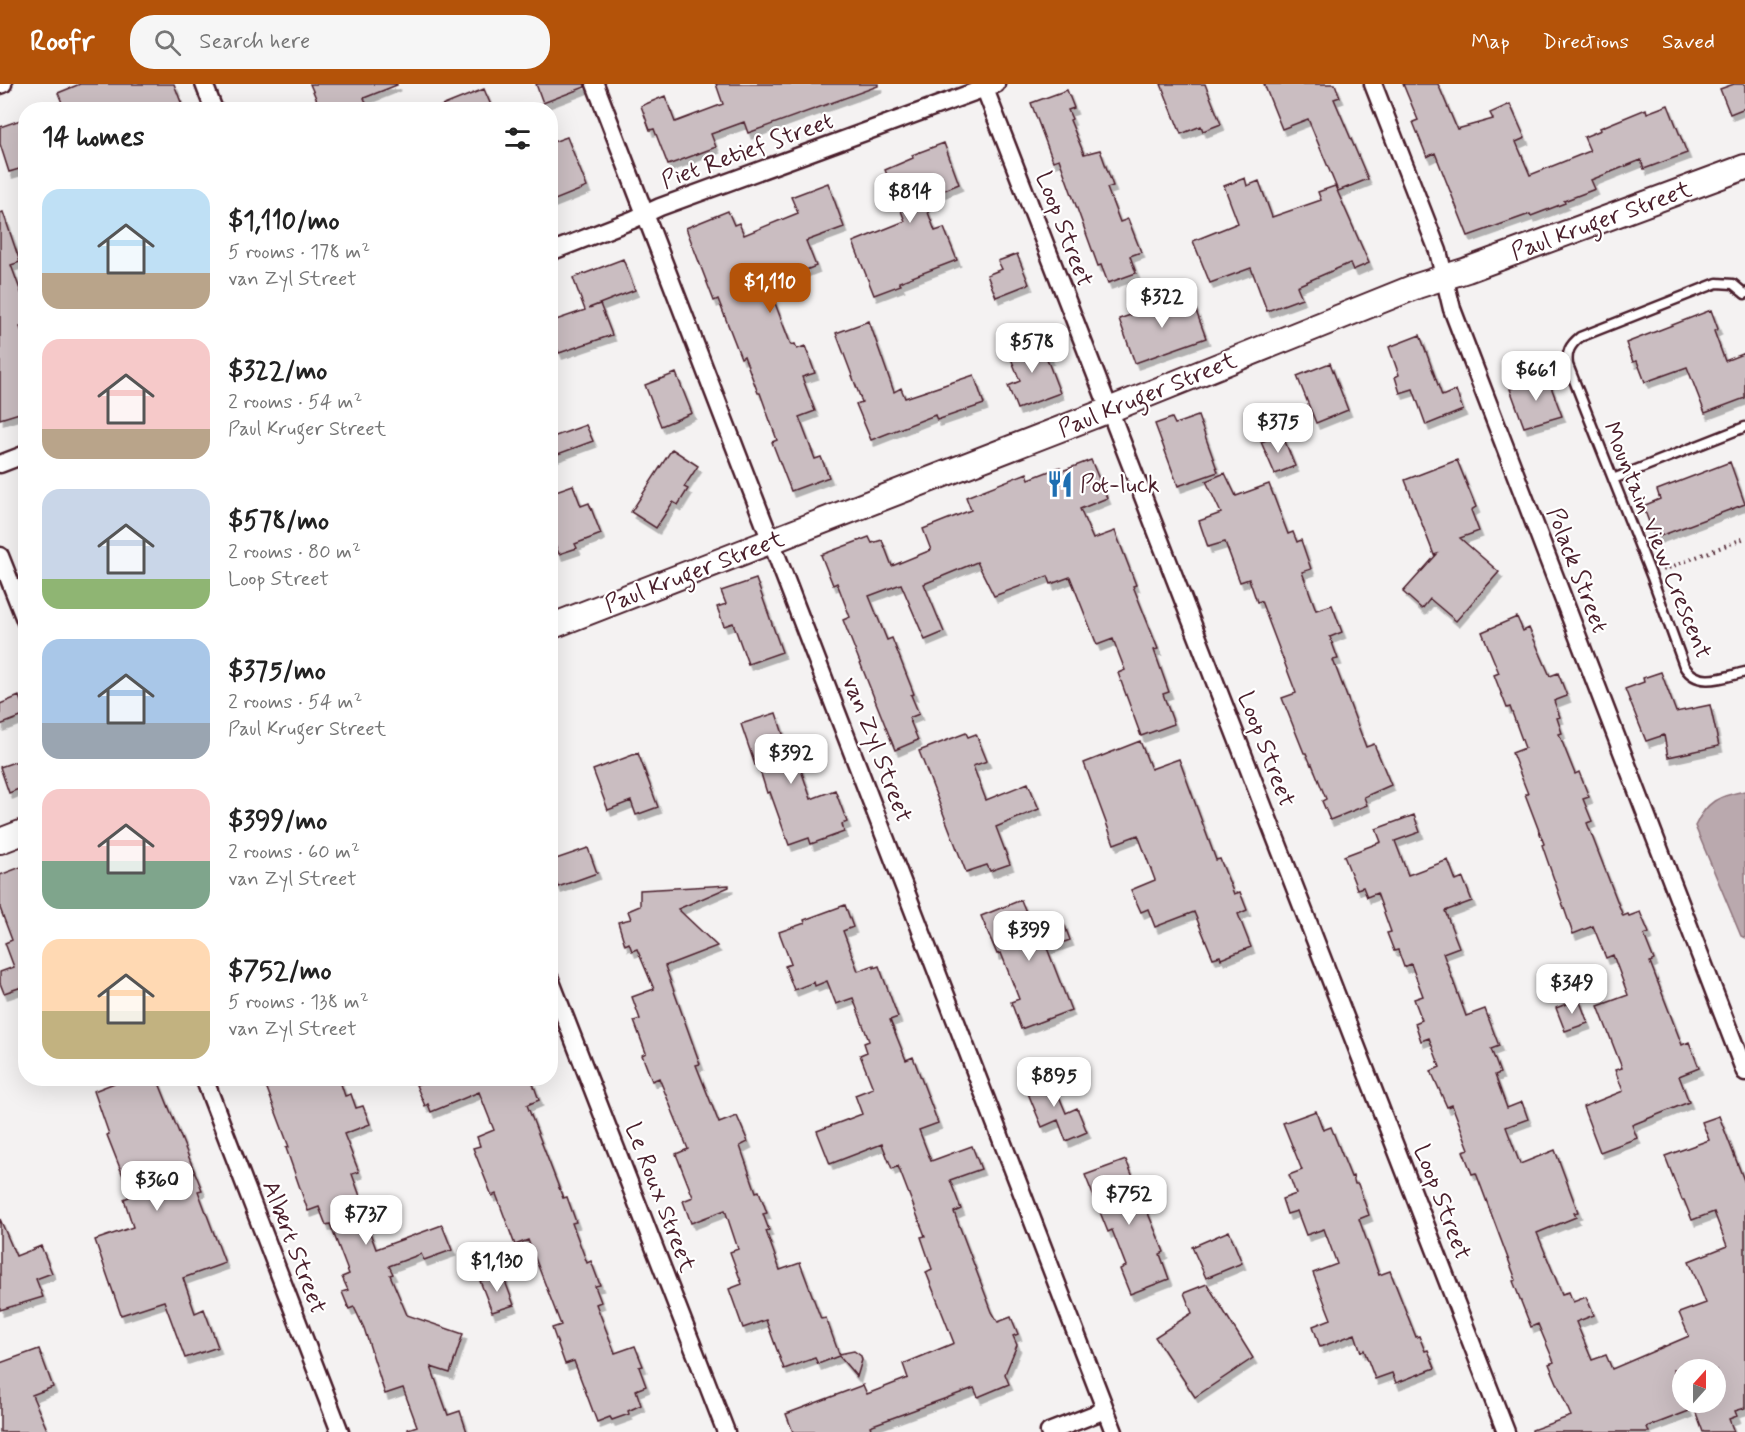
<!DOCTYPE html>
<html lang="en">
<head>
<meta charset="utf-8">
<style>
  body { margin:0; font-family:Mynerve,sans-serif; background:#f6f6f6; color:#222; height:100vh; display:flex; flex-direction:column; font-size:22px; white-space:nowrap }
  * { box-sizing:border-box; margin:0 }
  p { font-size:20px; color:#767676 }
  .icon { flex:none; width:33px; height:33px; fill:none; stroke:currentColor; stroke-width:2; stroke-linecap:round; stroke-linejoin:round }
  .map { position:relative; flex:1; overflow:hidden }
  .panel { position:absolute; left:18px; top:18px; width:540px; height:984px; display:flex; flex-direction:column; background:#fff; border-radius:24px; box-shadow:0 6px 24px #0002 }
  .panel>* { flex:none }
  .needle { width:39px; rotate:21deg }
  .controls { position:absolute; left:1672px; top:1275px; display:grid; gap:12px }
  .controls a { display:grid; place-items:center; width:54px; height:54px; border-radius:50%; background:#fff; box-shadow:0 6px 24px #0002; font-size:30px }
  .price { position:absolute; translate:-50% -51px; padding:0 14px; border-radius:12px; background:#fff; color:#222; font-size:20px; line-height:39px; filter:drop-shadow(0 2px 3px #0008) }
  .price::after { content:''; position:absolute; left:50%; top:36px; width:18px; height:14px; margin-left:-9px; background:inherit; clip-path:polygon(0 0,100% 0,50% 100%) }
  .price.current { background:#b45309; color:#fff }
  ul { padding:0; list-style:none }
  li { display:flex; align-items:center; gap:18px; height:150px; padding:0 24px }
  li span { display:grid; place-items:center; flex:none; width:168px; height:120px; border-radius:18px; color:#555 }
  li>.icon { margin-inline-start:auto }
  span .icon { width:72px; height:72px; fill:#fffc; stroke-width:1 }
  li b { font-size:26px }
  h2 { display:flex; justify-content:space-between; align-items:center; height:72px; padding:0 24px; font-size:26px }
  header { display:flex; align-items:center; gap:36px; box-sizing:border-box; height:84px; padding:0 30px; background:#b45309; color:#fff }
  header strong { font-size:28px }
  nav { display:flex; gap:33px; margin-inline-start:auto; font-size:21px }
  .search { width:420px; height:54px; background:#f6f6f6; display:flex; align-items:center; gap:15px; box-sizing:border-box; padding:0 21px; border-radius:24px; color:#767676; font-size:22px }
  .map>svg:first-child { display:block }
  .water { fill:#baa9ae; stroke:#8d727a; stroke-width:1.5 }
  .building { fill:#cabdc1; stroke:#4a1f2b; stroke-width:1.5; filter:url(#shadow) }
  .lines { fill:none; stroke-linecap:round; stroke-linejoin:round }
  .lane-casing { stroke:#4a1f2b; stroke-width:13 }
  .street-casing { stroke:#4a1f2b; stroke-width:21 }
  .secondary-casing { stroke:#4a1f2b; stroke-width:28 }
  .path { stroke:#4a1f2b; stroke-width:4; stroke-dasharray:1.5 4.5; stroke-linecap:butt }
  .lane { stroke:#fff; stroke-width:8 }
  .street { stroke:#fff; stroke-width:16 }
  .secondary { stroke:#fff; stroke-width:24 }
  .labels { text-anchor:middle; stroke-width:4.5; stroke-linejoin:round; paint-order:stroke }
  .street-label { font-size:24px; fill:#4a1f2b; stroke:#fff }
  .poi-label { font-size:24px; fill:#4a1f2b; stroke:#fff; text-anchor:start }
</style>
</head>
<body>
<header>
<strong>Roofr</strong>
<div class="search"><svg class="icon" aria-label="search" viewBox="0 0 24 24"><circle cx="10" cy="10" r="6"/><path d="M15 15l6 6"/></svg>Search here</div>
<nav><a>Map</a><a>Directions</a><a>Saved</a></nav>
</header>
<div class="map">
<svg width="1745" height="1348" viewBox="0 0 1745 1348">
  <defs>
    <filter id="shadow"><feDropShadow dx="3.5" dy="6" stdDeviation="0" flood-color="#0004"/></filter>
  </defs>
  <rect width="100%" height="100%" fill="#f4f2f2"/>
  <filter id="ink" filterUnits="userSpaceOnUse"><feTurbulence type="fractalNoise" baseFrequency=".0167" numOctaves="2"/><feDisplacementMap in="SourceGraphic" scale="12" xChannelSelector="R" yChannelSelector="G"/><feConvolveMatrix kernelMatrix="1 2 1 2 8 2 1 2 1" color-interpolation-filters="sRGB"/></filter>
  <g filter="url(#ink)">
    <path class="water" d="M1745 707V854L1741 852 1695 742C1707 717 1718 712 1745 707Z"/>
    <path class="building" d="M80 0H174L184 26H65L58 9Z
      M310 0H397V1L364 14 367 21 356 26H321Z
      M536 0H585V3L543 19Z
      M716 0H878V2L748 49 744 38 711 50 716 63 668 81 654 45 650 46 641 22 665 12 675 38 723 20Z
      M1161 0H1205L1221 40 1203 47 1201 42 1181 50Z
      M1264 0H1335L1340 13 1334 15 1368 95 1338 107 1308 35 1282 45Z
      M1403 0H1438L1457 45 1493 35 1490 29 1510 20 1525 54 1516 58 1530 91 1590 67 1584 53 1601 46 1600 44 1646 25 1647 29 1668 21 1687 69 1644 85 1641 76 1591 96 1595 105 1564 117 1565 119 1531 132 1530 130 1468 152 1435 69 1427 73 1413 38 1418 36Z
      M1734 0H1745V24L1730 30 1720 5Z
      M484 5 493 26H434V25Z
      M1067 6 1074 24 1068 26 1072 35 1070 36 1084 70 1100 66 1113 102 1107 104 1120 138 1128 135 1141 168 1130 172 1136 189 1108 199 1101 181 1098 182 1059 75 1053 77 1031 19Z
      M26 34V83L9 88 0 60V43Z
      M567 53 587 103 550 118V59Z
      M944 59 959 100 923 115 935 147 944 144 957 176 899 198 901 201 874 211 853 158 905 137 885 86 913 74 912 71Z
      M1245 94 1247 102 1259 97 1272 133 1321 116 1318 108 1335 102 1369 179 1353 186 1350 179 1297 202 1302 214 1267 227 1251 184 1210 199 1193 157 1238 139 1224 102Z
      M828 99 844 143 806 157 816 182 768 201 791 261 795 260 797 265 805 262 815 289 802 293 815 327 799 333 815 375 821 373 829 393 791 407 772 358 777 356 760 309H758L744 272 741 274 718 215 714 217 686 144 728 127 734 141 739 139 744 151 798 129 791 113Z
      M3 128 20 178 11 181 26 222V241L20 243 26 258V327L0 335V129Z
      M1017 170 1029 200 996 213 987 191 1002 185 998 177Z
      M623 175 635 206 589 224 600 220 612 251 559 269 550 248V238L585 226 573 194Z
      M1179 214 1181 221 1192 216 1206 254 1135 279 1119 235Z
      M1711 226 1718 245 1714 247 1725 277 1745 269V314L1705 329 1687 283 1645 298 1637 277 1633 278 1626 259Z
      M869 237 894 308 901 304 905 314 974 291 984 320 937 336 935 331 871 356 856 320 862 318 836 249Z
      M1420 251 1442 312 1456 306 1463 326 1426 341 1413 305 1400 309 1395 293 1399 291 1389 263Z
      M1043 254 1050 274 1047 275 1060 309 1017 325 1008 302 1020 297 1008 267Z
      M1330 279 1348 326 1316 339 1297 292Z
      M676 289 692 329 661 342 645 301Z
      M1547 292 1562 332 1524 343 1510 305Z
      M1198 332 1218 388 1178 402 1155 340 1172 334 1175 340Z
      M586 341 593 357 550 373V354Z
      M1282 350 1295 382 1275 390 1261 358Z
      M672 365 698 382 684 403 688 405 678 421 673 418 656 444 631 428Z
      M1091 376 1107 414 1080 425 1093 455 1115 447 1136 501 1133 502 1158 565 1154 566 1169 608 1163 610 1174 640 1141 652 1118 589 1125 586 1113 555 1097 561 1070 493 1051 500 1048 492 994 512 977 478 924 500 944 548 925 556 901 500 869 512 887 556 892 554 914 610 911 611 919 630 909 634 918 656 895 666 843 536 850 533 837 499 833 501 821 471 869 453 872 459 882 456 892 482 931 466 923 445 971 426 966 413 1027 389 1029 395 1060 383 1062 387Z
      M1457 376 1476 423 1471 426 1479 447 1460 454 1499 488 1456 537 1430 515 1422 525 1403 508 1437 470 1434 471 1405 396Z
      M1730 378 1745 420 1655 454 1643 422 1660 415 1657 406Z
      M1225 389 1236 412 1269 400 1288 450 1293 448 1297 458 1301 456 1311 485 1302 488 1316 526 1332 521 1342 548 1330 553 1338 575 1333 576 1366 663 1374 660 1391 701 1364 713 1367 721 1330 736 1322 717 1326 715 1312 680 1311 681 1306 669H1304L1282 614 1296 609 1261 517 1257 518 1249 495 1240 498 1225 458 1208 463 1199 437 1221 429 1206 397Z
      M573 401 581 422 589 419 601 450 575 460 577 464 559 470 550 448V409Z
      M756 495 782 568 748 580 733 539 724 542 717 523 726 520 721 507Z
      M1517 533 1523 547 1529 544 1550 592 1558 589 1567 612 1554 617 1560 633 1557 634 1562 649 1559 650 1575 690 1579 688 1589 713 1583 715 1592 737 1587 739 1623 832 1628 830 1629 832 1640 828 1649 849 1644 851 1654 876 1650 878 1682 961 1689 958 1699 984 1679 992 1689 1018 1632 1041 1637 1054 1600 1068 1583 1023 1623 1007 1615 986 1622 984 1598 922 1628 911 1613 871 1606 874 1593 842 1573 850 1542 761 1544 760 1525 710H1528L1512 669 1525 664 1510 623 1507 624 1494 591 1499 589 1482 548Z
      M1661 588 1676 628 1710 621 1719 662 1668 673 1664 651 1646 657 1625 605 1644 598 1643 594Z
      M19 612 26 631 0 641V620Z
      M776 629 787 662 792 660 811 715 835 706 847 738 842 740 844 748 811 760 809 754 789 761 770 708 767 709 758 680 755 681 741 640Z
      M966 649 968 653 976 650 987 677 973 682 986 716 1028 699 1039 725 996 743 1010 780 990 787 987 781 966 788 919 667Z
      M1140 657 1151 685 1179 675 1216 776 1220 775 1234 810 1240 808 1247 826 1238 830 1251 863 1221 875 1220 872 1213 874 1194 828 1155 843 1148 825 1141 828 1131 806 1155 796 1138 751 1114 760 1084 679Z
      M638 669 658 723 636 731 631 717 608 726 593 686Z
      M26 674V702L9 709 0 683Z
      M1414 731 1420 748 1395 757 1408 791 1448 776 1456 797 1463 794 1472 817 1445 827 1459 863 1443 869 1466 932 1485 925 1499 962 1491 965 1500 989 1495 991 1507 1024 1522 1018 1528 1035 1506 1043 1520 1080 1555 1066 1578 1128 1574 1129 1576 1133 1537 1149 1562 1210 1569 1208 1573 1218 1586 1213 1594 1231 1576 1238 1592 1276 1606 1271 1612 1285 1689 1252 1679 1229 1706 1219 1689 1177 1727 1162 1714 1128 1692 1136 1684 1116H1682L1665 1072 1709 1056 1702 1038 1719 1032 1745 1099V1324L1735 1327 1737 1332 1729 1335 1734 1348H1703L1692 1318H1716V1286H1673L1683 1312V1318H1685L1689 1327 1647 1343 1649 1348H1532V1346L1571 1332 1549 1280 1554 1278 1538 1240 1531 1243 1513 1197 1516 1196 1476 1089 1472 1090 1463 1067 1469 1065 1452 1021 1447 1023 1431 987 1440 983 1429 954 1421 957 1415 939 1422 936 1414 915 1423 912 1411 880 1404 883 1398 866 1394 867 1387 849 1391 848 1377 809 1367 813 1363 803 1357 805 1344 772 1381 758 1376 745Z
      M588 764 597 789 558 803 550 784V777Z
      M26 781V908L22 903 4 909 0 899V888L14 883 5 859 12 856 0 824V791Z
      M729 801V803L678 825 717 862 665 882 700 980 696 981 719 1039 737 1032 748 1058 740 1062 756 1108 759 1107 767 1129 763 1130 769 1146 766 1147 780 1186 800 1179 821 1235 826 1234 839 1270 854 1267 861 1272 862 1276 857 1293 839 1272 818 1280 815 1274 784 1285 766 1236 743 1244 729 1205 742 1200 730 1168 738 1165 725 1126 691 1139 683 1117 693 1113 676 1070 688 1065 659 994 652 997 642 971 646 969 634 937 640 935 632 913 654 905 637 865 632 867 629 859 625 861 618 838 631 835 628 827 640 822V806Z
      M1021 816 1034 847 1063 837 1070 856 1047 864 1071 926 1021 945 1011 918 1019 915 1001 869 997 870 981 832Z
      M845 821 853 843 843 847 858 887 874 881V884L879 882 898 933 890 936 906 976 913 973 938 1039 919 1046 931 1077 972 1062 981 1085 950 1096 961 1125 954 1128 992 1228 998 1238 1011 1233 1018 1250 1013 1252 1017 1261 1005 1290 1009 1300 978 1313 974 1304 870 1342 872 1348H793L786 1330 863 1301 867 1310 908 1294 903 1280 954 1259 926 1188 932 1185 921 1153 925 1152 898 1082 892 1085 882 1060 830 1080 817 1047 862 1030 855 1011 873 1004 860 971 867 968 864 959 869 957 853 914 836 920 827 897 815 902 814 898 794 906 785 882 791 880 779 848 805 839 804 836Z
      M1579 915 1588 939 1565 947 1556 924Z
      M1050 991 1066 1029 1077 1024 1087 1048 1066 1057 1058 1036 1042 1043 1025 1002Z
      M127 994H157L202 1106 198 1107 225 1179 183 1194 195 1229 204 1225 218 1263 185 1274 164 1217 121 1231 95 1156 133 1143 124 1115 131 1112 107 1051 109 1050 94 1007Z
      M263 994H339L345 1012 351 1010 356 1024 363 1022 370 1040 344 1050 359 1088 352 1090 361 1115 358 1116 376 1165 442 1141 452 1166 424 1176 421 1170 389 1182 393 1190 390 1191 407 1231 463 1250 450 1289 431 1283 448 1331 460 1327 467 1348H408V1345L417 1342 403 1304 385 1310 364 1244 354 1223 349 1225 342 1208 348 1206 342 1193 349 1190 330 1140 326 1141 319 1123 308 1127 286 1064 289 1063Z
      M432 994H531L539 1016 527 1021 563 1114 567 1113 576 1138 572 1139 587 1179 591 1177 600 1201 595 1202 601 1218 596 1220 615 1269 635 1262 643 1282 639 1283 646 1302 636 1306 641 1321 628 1327 629 1330 612 1336 610 1333 597 1338 574 1277 565 1280 552 1244 561 1241 528 1156 515 1161 496 1110 492 1112 473 1064 480 1062 477 1053 494 1046 479 1008 431 1028 428 1020 425 1022 416 1001Z
      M1316 1027 1323 1046 1331 1043 1351 1093 1353 1092 1355 1100H1358L1369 1131 1359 1135 1379 1191 1390 1187 1416 1253 1419 1252 1425 1267 1428 1266 1435 1284 1396 1299 1392 1289 1375 1295 1364 1266 1361 1268 1355 1250 1320 1263 1313 1242 1331 1235 1313 1189 1337 1180 1324 1145 1306 1151 1297 1127 1287 1130 1282 1115 1296 1110 1289 1091 1302 1086 1283 1039Z
      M1126 1076 1164 1168 1160 1170 1169 1195 1130 1210 1120 1185 1126 1182 1112 1146 1108 1148 1085 1091Z
      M0 1135 16 1172 41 1162 52 1189 36 1195 43 1213 0 1226Z
      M1229 1147 1242 1179 1206 1194 1192 1163Z
      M502 1189 514 1221 492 1228 480 1197Z
      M1207 1200 1253 1274 1195 1313 1155 1253 1192 1229 1184 1209Z
      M39 1265 53 1303 32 1311 48 1348H0V1279Z"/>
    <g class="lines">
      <defs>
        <path id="lane" d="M1745 210 1733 200 1717 199 1580 253C1570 261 1566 268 1568 281L1651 491 1684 582C1698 605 1724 593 1745 588
          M1613 395 1745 343"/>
        <path id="street" d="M204 0 214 26
          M595 0 1114 1348
          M983 0 1506 1348
          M1373 0 1438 167 1452 225 1745 988
          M0 1 3 0
          M550 168 632 136 660 123 996 0
          M0 380 26 370
          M0 472 26 538
          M550 895 726 1348
          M204 994 340 1348
          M1049 1348 1105 1326"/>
        <path id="secondary" d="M550 543 1109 326 1417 202 1467 186 1745 83
          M0 757 26 747"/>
      </defs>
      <use href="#lane" class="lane-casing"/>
      <use href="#street" class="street-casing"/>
      <use href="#secondary" class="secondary-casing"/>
      <path class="path" d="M1663 486 1745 454"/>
      <use href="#lane" class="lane"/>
      <use href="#street" class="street"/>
      <use href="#secondary" class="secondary"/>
    </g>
  </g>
  <defs>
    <symbol id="restaurant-bare" viewBox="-9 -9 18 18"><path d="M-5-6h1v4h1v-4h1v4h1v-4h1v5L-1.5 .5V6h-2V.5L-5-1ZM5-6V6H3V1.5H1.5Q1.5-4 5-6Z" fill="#1f6fb2" stroke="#fff" stroke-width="2.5" paint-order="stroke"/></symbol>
  </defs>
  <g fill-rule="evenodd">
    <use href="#restaurant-bare" x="1041" y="381" width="38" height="38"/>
  </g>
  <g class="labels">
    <g class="street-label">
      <text transform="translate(747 66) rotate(-20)" y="8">Piet Retief Street</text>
      <text transform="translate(1601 136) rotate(-20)" y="8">Paul Kruger Street</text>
      <text transform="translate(1065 145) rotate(69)" y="8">Loop Street</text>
      <text transform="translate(1147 310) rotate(-22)" y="8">Paul Kruger Street</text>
      <text transform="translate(1658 456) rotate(68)" y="8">Mountain View Crescent</text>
      <text transform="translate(1578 486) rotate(69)" y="8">Polack Street</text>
      <text transform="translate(694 487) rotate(-21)" y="8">Paul Kruger Street</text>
      <text transform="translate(878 665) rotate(69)" y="8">van Zyl Street</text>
      <text transform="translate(1267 665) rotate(69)" y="8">Loop Street</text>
      <text transform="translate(661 1113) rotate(69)" y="8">Le Roux Street</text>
      <text transform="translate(1443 1118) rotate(69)" y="8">Loop Street</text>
      <text transform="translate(295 1163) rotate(69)" y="8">Albert Street</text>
    </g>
    <g class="poi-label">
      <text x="1080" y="408">Pot-luck</text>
    </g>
  </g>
</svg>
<div class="controls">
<a><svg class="needle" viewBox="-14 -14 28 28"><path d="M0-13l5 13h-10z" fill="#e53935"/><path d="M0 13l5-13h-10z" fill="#767676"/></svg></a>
</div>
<b class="price" style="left:910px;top:140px">$814</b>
<b class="price current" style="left:770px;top:230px">$1,110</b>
<b class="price" style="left:1162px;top:245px">$322</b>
<b class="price" style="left:1032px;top:290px">$578</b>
<b class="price" style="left:1536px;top:318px">$661</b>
<b class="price" style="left:1278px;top:370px">$375</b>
<b class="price" style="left:791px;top:701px">$392</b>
<b class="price" style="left:1029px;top:878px">$399</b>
<b class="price" style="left:1572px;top:931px">$349</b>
<b class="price" style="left:1054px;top:1024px">$895</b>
<b class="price" style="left:157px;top:1128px">$360</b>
<b class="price" style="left:1129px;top:1142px">$752</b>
<b class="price" style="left:366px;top:1162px">$737</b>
<b class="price" style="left:497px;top:1209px">$1,130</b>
<section class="panel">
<h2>14 homes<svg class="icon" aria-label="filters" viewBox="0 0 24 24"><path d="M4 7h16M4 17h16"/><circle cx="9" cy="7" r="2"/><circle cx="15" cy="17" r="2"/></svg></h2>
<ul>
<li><span style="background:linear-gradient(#bfe0f5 70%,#b9a48a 0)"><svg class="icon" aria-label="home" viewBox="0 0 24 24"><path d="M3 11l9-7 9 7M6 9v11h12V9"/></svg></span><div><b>$1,110/mo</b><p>5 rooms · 178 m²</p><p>van Zyl Street</p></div></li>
<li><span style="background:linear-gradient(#f6c9c9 75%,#b9a48a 0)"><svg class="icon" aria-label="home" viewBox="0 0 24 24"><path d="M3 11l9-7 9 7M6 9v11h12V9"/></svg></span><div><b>$322/mo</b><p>2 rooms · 54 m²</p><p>Paul Kruger Street</p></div></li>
<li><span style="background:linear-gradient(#c9d6e8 75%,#8fb573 0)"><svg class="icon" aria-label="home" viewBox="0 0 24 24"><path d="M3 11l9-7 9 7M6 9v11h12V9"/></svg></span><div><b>$578/mo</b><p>2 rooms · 80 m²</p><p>Loop Street</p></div></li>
<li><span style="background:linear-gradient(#a9c7e8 70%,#9aa5b1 0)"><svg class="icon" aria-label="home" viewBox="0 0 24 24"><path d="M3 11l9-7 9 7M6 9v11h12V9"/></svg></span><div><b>$375/mo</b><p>2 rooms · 54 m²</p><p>Paul Kruger Street</p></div></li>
<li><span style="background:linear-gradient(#f6c9c9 60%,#7fa58c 0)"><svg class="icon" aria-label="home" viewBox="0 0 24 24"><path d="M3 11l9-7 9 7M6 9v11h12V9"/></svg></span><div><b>$399/mo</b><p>2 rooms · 60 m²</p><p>van Zyl Street</p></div></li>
<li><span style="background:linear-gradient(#ffd9b3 60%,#c2b280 0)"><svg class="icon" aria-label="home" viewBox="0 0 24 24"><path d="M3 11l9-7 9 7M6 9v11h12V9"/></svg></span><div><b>$752/mo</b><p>5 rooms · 138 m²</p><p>van Zyl Street</p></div></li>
</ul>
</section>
</div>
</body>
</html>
